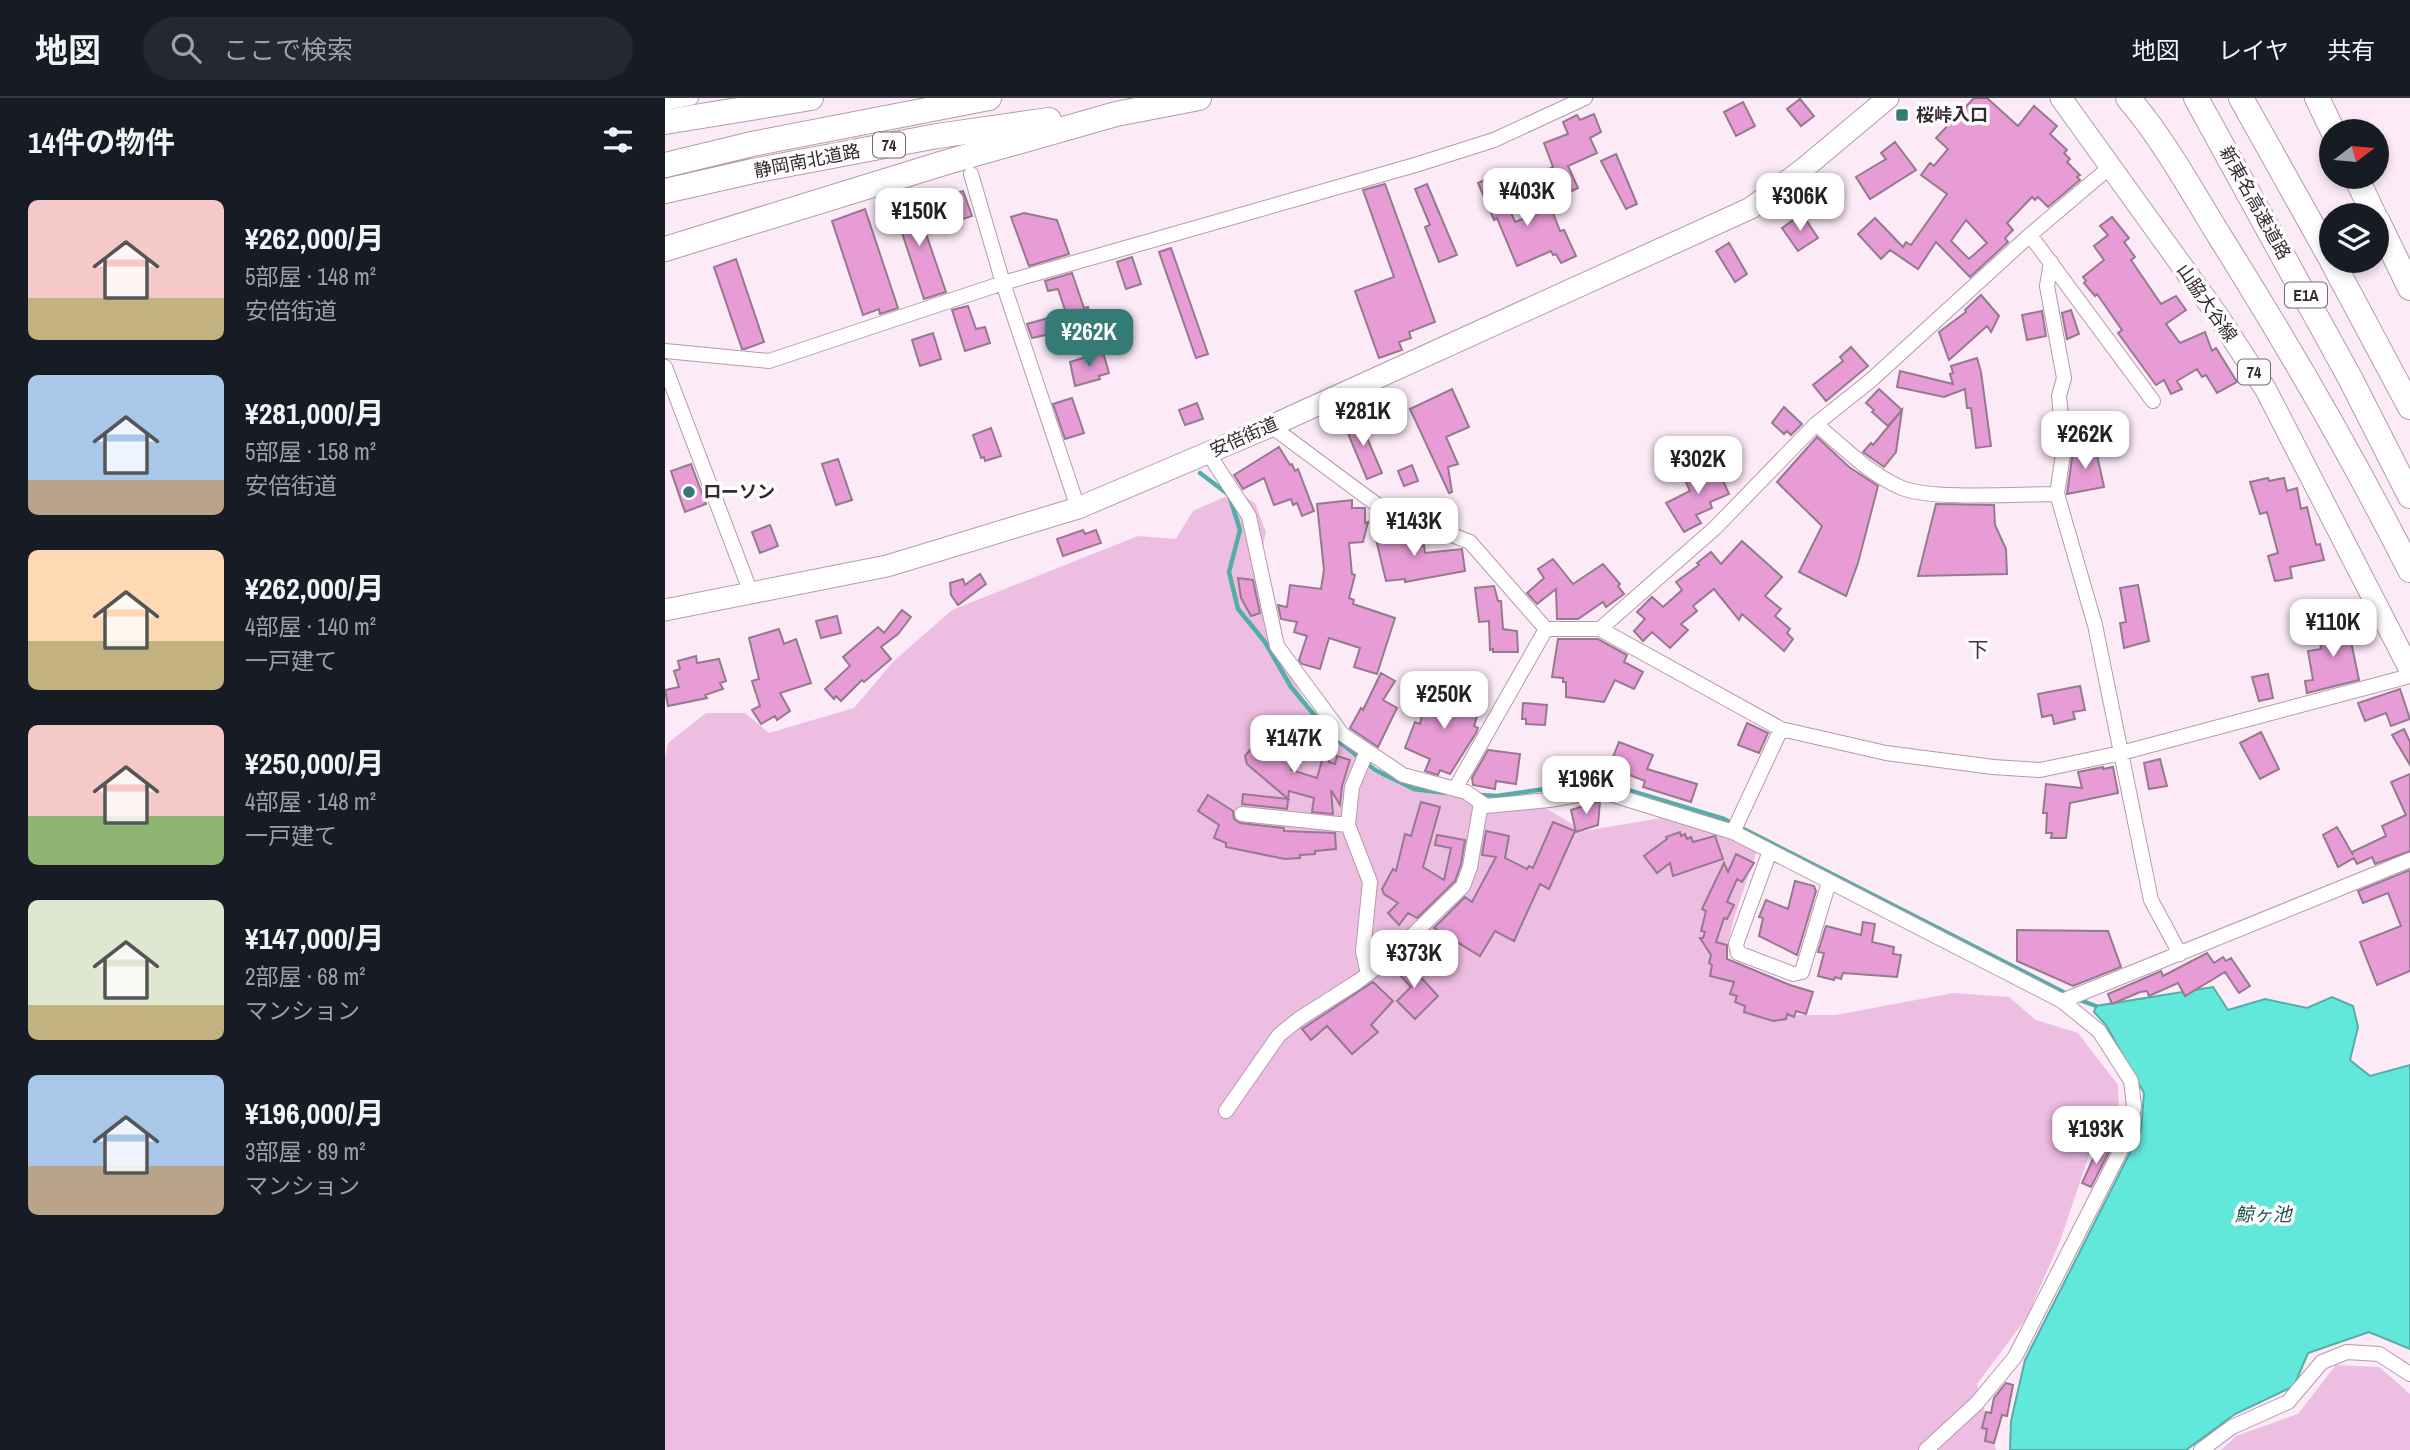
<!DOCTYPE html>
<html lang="ja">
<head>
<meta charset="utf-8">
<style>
  body { margin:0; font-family:"Archivo Narrow","Noto Sans JP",sans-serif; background:#242831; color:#f1f3f6; height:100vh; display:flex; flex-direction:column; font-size:26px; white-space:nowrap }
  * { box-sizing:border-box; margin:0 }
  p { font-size:23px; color:#9ea1a6 }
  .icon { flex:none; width:38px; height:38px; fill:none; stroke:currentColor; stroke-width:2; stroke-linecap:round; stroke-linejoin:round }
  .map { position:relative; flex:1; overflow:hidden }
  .panel { display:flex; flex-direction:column; background:#171b24; width:665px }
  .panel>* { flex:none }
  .needle { width:46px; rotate:74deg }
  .fabs { position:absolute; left:1654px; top:21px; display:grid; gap:14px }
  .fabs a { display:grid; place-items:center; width:70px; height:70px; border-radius:50%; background:#171b24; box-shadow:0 4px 10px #0003; font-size:35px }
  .price { position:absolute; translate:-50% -60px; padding:0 16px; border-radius:14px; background:#fff; color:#222; font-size:23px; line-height:46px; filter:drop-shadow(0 2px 4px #0008) }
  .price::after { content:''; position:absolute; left:50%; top:42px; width:21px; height:16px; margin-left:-10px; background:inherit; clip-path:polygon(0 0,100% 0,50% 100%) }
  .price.active { background:#347b75; color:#fff }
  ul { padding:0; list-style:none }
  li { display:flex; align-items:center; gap:21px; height:175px; padding:0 28px }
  li span { display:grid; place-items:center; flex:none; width:196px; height:140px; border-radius:10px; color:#555 }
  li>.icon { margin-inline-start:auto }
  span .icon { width:84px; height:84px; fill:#fffc; stroke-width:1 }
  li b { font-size:30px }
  h2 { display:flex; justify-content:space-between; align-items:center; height:84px; padding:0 28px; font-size:30px }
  header { display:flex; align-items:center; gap:42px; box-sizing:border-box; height:98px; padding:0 35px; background:#171b24; border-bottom:2px solid #363941 }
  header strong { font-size:33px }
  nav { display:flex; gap:38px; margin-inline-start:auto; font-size:24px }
  .search { width:490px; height:63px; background:#242831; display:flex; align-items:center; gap:18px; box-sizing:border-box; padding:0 24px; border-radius:38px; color:#9ea1a6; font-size:26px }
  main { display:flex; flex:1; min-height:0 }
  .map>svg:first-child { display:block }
  .green { fill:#eebde2 }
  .water { fill:#62e7db; stroke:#54aea8; stroke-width:2 }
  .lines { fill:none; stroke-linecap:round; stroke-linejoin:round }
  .stream { stroke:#54aea8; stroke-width:4.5 }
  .building { fill:#e79cd6; stroke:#957a8e; stroke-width:2; fill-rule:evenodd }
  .street-casing { stroke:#b599ae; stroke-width:16 }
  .primary-casing { stroke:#b599ae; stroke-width:23 }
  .highway-casing { stroke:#b599ae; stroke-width:26 }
  .street { stroke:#fff; stroke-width:14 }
  .primary { stroke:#fff; stroke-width:21 }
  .highway { stroke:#fff; stroke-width:24 }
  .poi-dot { fill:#347b75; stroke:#fdfdfd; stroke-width:2.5 }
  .labels { text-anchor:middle; stroke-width:7; stroke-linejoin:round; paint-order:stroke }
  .shield { fill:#fdfdfd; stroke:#70696e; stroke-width:2 }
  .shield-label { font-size:16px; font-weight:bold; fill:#342931 }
  .poi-label { font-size:18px; font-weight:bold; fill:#342931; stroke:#fdfdfd; text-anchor:start }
  .street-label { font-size:18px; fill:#342931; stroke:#fdfdfd }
  .water-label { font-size:19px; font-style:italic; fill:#1c5550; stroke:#fdfdfd }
  .quarter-label { font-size:21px; fill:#462f41; stroke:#fdfdfd }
</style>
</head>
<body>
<header>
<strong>地図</strong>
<div class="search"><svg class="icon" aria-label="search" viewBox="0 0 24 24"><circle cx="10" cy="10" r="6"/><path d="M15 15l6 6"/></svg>ここで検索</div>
<nav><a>地図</a><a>レイヤ</a><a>共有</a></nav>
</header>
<main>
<section class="panel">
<h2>14件の物件<svg class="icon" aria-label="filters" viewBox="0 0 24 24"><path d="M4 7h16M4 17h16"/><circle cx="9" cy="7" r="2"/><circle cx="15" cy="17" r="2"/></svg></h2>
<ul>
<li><span style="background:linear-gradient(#f6c9c9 70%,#c2b280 0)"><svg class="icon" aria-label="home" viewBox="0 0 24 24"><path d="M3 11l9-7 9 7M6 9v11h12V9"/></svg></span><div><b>¥262,000/月</b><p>5部屋 · 148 m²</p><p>安倍街道</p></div></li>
<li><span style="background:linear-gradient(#a9c7e8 75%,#b9a48a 0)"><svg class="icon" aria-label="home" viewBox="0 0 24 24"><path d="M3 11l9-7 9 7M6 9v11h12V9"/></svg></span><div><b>¥281,000/月</b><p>5部屋 · 158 m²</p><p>安倍街道</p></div></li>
<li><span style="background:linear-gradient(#ffd9b3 65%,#c2b280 0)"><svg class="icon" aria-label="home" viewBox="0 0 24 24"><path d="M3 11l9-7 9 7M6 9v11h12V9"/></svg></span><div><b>¥262,000/月</b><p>4部屋 · 140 m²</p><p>一戸建て</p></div></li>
<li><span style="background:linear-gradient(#f6c9c9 65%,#8fb573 0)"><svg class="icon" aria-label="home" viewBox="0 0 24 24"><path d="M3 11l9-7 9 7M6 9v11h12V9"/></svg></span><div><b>¥250,000/月</b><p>4部屋 · 148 m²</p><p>一戸建て</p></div></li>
<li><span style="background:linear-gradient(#dfe7d0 75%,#c2b280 0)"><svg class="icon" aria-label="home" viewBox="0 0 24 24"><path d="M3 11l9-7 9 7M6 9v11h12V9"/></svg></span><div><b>¥147,000/月</b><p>2部屋 · 68 m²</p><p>マンション</p></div></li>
<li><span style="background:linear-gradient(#a9c7e8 65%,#b9a48a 0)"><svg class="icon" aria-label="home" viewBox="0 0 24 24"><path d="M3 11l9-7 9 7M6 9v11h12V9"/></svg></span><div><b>¥196,000/月</b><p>3部屋 · 89 m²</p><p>マンション</p></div></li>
</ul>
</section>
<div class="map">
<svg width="1745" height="1352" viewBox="0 0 1745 1352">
  <rect width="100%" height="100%" fill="#fceaf7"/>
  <path class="green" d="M571 394 590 405 601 434 592 476 617 563 654 627 709 675 797 699 872 705 919 733 1020 716 1071 733 1091 755 1070 817 1059 861 1107 917H1171L1288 895 1344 899 1371 922 1413 935 1453 987 1454 1017 1427 1048 1395 1143 1362 1219 1312 1286 1331 1352H0V661L3 645 41 615H80L104 635 189 610 228 564 287 512 473 438 511 441 528 413Z
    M1671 1267 1714 1269 1745 1296V1352H1556L1571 1338 1633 1316Z"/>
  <path class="water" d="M1548 889 1563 912 1600 901 1642 910 1667 899 1688 908 1693 929 1685 962 1705 978 1745 967V1251L1704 1234 1643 1255 1629 1288 1570 1316 1521 1352H1345L1346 1323 1360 1262 1476 1033 1479 995 1441 927 1429 914 1431 908Z"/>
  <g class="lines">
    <path class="stream" d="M535 375 564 397 575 432 564 474 573 511 600 544 626 589 666 637 710 672 749 691 781 695
      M815 697 832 698 933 683 1059 721 1404 897
      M1412 901 1431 908"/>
  </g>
  <path class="building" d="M1309 0H1322L1353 28 1369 8 1392 28 1385 36 1402 52 1399 55 1405 61 1402 64 1415 77 1412 79 1415 82 1383 109 1373 99 1370 102 1367 99 1342 125 1348 132 1340 140 1343 144 1305 179 1271 144 1253 171 1225 152 1216 161 1193 136 1210 120 1238 149 1241 144 1246 147 1282 96 1256 77 1265 65 1269 68 1283 51 1271 40ZM1301 122 1322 145 1304 161 1286 143Z
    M1135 1 1149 18 1136 28 1122 11Z
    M1078 4 1090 28 1071 38 1059 14Z
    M929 16 936 34 925 40 932 55 903 68 913 90 895 99 882 72 888 69 879 45 903 36 898 24 912 17 915 22Z
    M1230 44 1251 72 1205 101 1191 79 1221 61 1216 55Z
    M951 56 972 106 961 111 936 63Z
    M830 77 850 124 886 110 895 133 899 132 911 158 896 165 891 156 888 157 886 153 852 168 832 120 829 122 813 85Z
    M720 86 770 224 744 234 746 240 734 244 737 252 714 260 690 193 729 179 698 92Z
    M762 86 792 157 774 164 760 129 765 127 750 91Z
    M298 93 307 118 292 123 284 98Z
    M248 98 281 194 259 201 227 105Z
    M200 111 233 210 215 216 214 211 198 217 167 123Z
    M359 115 392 122 404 156 364 168 346 119Z
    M1137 116 1153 140 1133 153 1117 130Z
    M1447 119 1464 140 1459 144 1470 159 1466 162 1496 206 1511 198 1521 212 1501 226 1515 245 1540 234 1547 253 1551 250 1572 284 1552 295 1541 277 1537 279 1532 271 1512 283 1517 291 1506 296 1499 282 1491 287 1453 235 1457 232 1432 196 1430 198 1419 185 1421 183 1418 179 1439 162 1429 148 1443 137 1435 128Z
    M1064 145 1082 176 1070 184 1051 153Z
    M506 150 543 256 531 260 494 154Z
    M467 159 476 186 461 191 452 164Z
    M71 161 99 244 80 251H77L49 169Z
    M407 175 419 210 423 209 426 223 406 228 403 232 367 240 362 226 401 215 393 191 383 193 380 183Z
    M1316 197 1334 218 1326 234 1322 228 1284 262 1274 234 1301 214 1300 212Z
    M303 208 311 231 320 229 325 245 300 253 287 212Z
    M1406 212 1414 236 1402 241 1397 215Z
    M1377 213 1381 238 1362 242 1357 217Z
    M268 235 276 261 255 268 247 242Z
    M1186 249 1203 268 1161 303 1148 287 1178 263 1175 259Z
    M438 254 444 275 434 278 435 281 410 288 405 264Z
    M1312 260 1316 274 1326 348 1311 350 1306 310H1302L1300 291 1279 299 1232 289 1235 273 1288 286 1285 276 1288 275 1286 268Z
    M787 291 804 329 781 339 793 366 783 369 787 394 784 395 745 311Z
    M1214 291 1237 312 1223 328 1207 314 1209 312 1201 305Z
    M407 300 419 335 400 341 388 306Z
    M532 305 538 321 520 327 514 312Z
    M1119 309 1137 326 1126 337 1122 333 1119 336 1107 325Z
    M1237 312 1231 354 1219 369 1198 354 1206 345 1208 347Z
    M693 319 717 375 702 381 679 326Z
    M326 330 336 358 320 363 319 359 316 360 308 337Z
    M1152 339 1184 369 1213 388 1193 465 1181 498 1134 474 1157 428 1112 384Z
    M1430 348 1439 389 1402 396 1408 353Z
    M614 349 625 367 627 366 630 373 633 371 649 413 637 418 632 405 628 407 626 401 609 407 599 380 578 391 569 377Z
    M173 361 187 402 171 407 157 366Z
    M1048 365 1050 370 1052 369 1064 396 1045 404 1047 410 1031 417 1036 425 1019 434 1001 405 1025 393 1018 378Z
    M26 366 41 406 20 414 6 373Z
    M747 367 753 383 739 388 733 373Z
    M1603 380 1604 383 1619 380 1622 393 1632 390 1636 411 1642 409 1651 447 1655 446 1659 462 1625 469 1627 480 1610 483 1603 458 1613 455 1602 414 1595 416 1585 384Z
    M687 402V410H700V425L703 424 698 444 684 445 687 476 690 477 684 500 689 502 688 506 730 520 712 576 689 569 695 550 664 540 655 571 637 566 634 562 642 538 629 534 632 524 616 521 613 507 622 509 625 487 656 491 659 472 652 406Z
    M1271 406 1329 407 1330 427 1341 451 1342 476 1253 478Z
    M105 427 113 448 95 455 87 434Z
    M741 429 745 431 746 436 753 435 756 448 759 447 760 455 797 451 800 473 740 484V481L721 483 710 437Z
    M418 432 420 436 431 432 436 445 398 458 392 441Z
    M1077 443 1117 479 1100 498 1116 511 1110 518 1125 531 1122 535 1128 541 1119 553 1077 516 1074 522 1049 491 1028 508 1032 513 1016 526 1023 532 1005 550 987 534 978 543 969 533 980 521 972 514 987 499 998 509 1017 492 1011 484 1034 467 1032 465 1046 454 1056 466Z
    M888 461 908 486 938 466 955 486 953 488 959 496 941 509 938 504 913 521H892L891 491 872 506 862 495 879 480 873 471Z
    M315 476 321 486 293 507 286 497 285 485 298 481 300 487Z
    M573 480 588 482 595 515 586 518 576 500Z
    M1473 487 1484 543 1459 550 1455 525 1461 524 1455 490Z
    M829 488 833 503H836L838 531 852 533 853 554H828V551L825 552 824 523 814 524 810 490Z
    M237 512 246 519 233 536 216 549 226 561 199 584 197 582 176 603 171 598 169 601 160 591 185 568 178 559 213 529 219 535Z
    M172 518 176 535 156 540 151 523Z
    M1682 524 1694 582 1642 595 1640 583 1648 582 1643 553 1656 551 1653 529Z
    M114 531 119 546 131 541 146 585 115 595 125 613 112 622 110 618 96 626 87 612 95 608 87 583 94 581 84 540Z
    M893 541H933L962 557 959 564 978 574 969 591 950 582 939 604 901 599V584H898V580L887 579Z
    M31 558 32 565 54 561 61 583 55 585 58 591 40 597 42 600 3 608 0 592 14 589 9 573 15 571 13 563Z
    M716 575 730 583 718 602 732 610 713 649 685 630 696 610 698 612Z
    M1603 576 1608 600 1594 603 1587 579Z
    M1415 588 1420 612 1408 614 1410 621 1389 626 1387 617 1377 619 1373 596Z
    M1735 591 1745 621 1726 628 1721 615 1700 623 1693 605Z
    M762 593 791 601 795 598 817 603 809 628 813 630 811 635 785 676 775 672 773 677 760 673 765 661 740 650 750 624 755 626Z
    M858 605 882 607 880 627 861 626V621H857Z
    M1082 625 1103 635 1094 655 1073 647Z
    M610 630 629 647 622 657 630 664 626 672 652 680 661 648 664 664 670 666 672 658 685 662 677 688 675 707 666 692 668 716 647 714 649 700 624 693 622 711 577 706 578 696 623 701 582 666 580 658 598 636 603 640Z
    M1739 631 1745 644V667L1727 637Z
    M1596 634 1614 671 1595 681 1575 645Z
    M954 644 988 657 982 671 1032 686 1026 704 978 689 980 683 944 669Z
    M823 652 855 656 851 686 831 683 830 691 808 687 807 680Z
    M1495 661 1502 688 1484 691 1479 665Z
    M1438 669V671L1448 669 1453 695 1405 705 1401 740H1386L1387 735H1381L1382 715H1378L1381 686 1417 690 1413 674Z
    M1745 676V753L1710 766 1707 759 1692 766 1689 760 1673 769 1658 737 1672 729 1688 757 1687 754 1721 738 1717 728 1741 717 1726 684Z
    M543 697 568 713 569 721 575 725 619 730V733L670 735 671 751 650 753V756L635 757V760L620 761 561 749V745L549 740 554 727 533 713Z
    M935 703 933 727 911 734 906 712Z
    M756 704 775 709 758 769 779 782 786 750 770 747 772 737 800 742 796 766 790 783 752 820 743 815 734 827 723 815 733 805 719 796 717 791 728 771 731 773 740 736 746 738Z
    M888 724 910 733 884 791 875 786 849 843 830 833 815 858 769 830 800 799 807 804 831 759 817 757 821 733 844 738 840 760 862 771 864 768 868 770Z
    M1015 734 1016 738 1020 736 1022 741 1026 739 1028 744 1050 738 1058 761 1008 778 1005 765 992 775 979 758 1002 741 1001 739Z
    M1071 756 1089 765 1077 784 1072 781 1062 804 1069 807 1062 821 1059 820 1051 844 1062 847V861L1125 887 1148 894 1141 916 1131 913 1129 919 1122 916 1121 921 1108 923 1079 914 1080 908 1070 904 1072 898 1065 896 1069 884 1045 878 1047 867 1044 865 1046 857 1035 840H1038L1040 834 1036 833 1041 813 1037 811 1059 765 1063 774Z
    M1745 772V873L1712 887 1695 844 1736 828 1723 795 1698 805 1693 793Z
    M1130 783 1149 788 1151 793 1132 857 1094 838 1098 820 1094 819 1101 802 1123 811Z
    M1198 824 1210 826 1207 844 1229 849 1228 856 1236 857 1232 879 1178 875 1176 881 1170 879 1169 882 1153 878 1159 855 1153 854 1161 828 1196 837Z
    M1352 832 1443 833 1456 869 1408 888 1352 863Z
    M1542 855 1549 865 1558 859 1561 863 1566 860 1585 888 1574 895 1560 874 1520 898 1513 885 1484 898 1482 893 1475 894 1447 906 1443 896 1496 873 1498 878Z
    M738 860 773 898 750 921 732 903 746 889 730 872 728 874 725 871Z
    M708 884 728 903 706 927 713 934 687 956 662 928 646 942 637 931Z
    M1434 1048 1445 1052 1426 1089 1417 1085Z
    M1341 1285 1348 1287 1342 1318 1337 1317 1329 1345 1320 1343 1322 1331 1317 1330 1321 1314 1326 1315 1329 1300Z"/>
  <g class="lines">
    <defs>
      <path id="street" d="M0 5 26 0
        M306 76 338 185 413 410
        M1365 137 1488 303
        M1386 164 1382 188 1399 280 1394 298 1399 350 1392 396 1430 527 1486 802 1515 856
        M0 253 104 263 338 185 750 67 829 42 920 0
        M0 269 86 495
        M1151 326C1178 349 1204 376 1237 390 1265 402 1357 396 1392 396
        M606 328 715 409 805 444 881 531H935L1116 631 1221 655 1328 669 1375 672 1456 655 1745 578
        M543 355 584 418 612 548 677 636 738 677 801 694 821 708 884 702 935 693 1068 734 1397 903 1434 933 1466 983 1469 1008 1465 1034 1350 1259 1312 1305 1261 1352
        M935 531 1050 430 1151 326 1205 283 1365 137 1445 69
        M702 653 687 689 683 727 705 784 698 853 703 876
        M790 691 881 531
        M577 716 683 727
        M1068 734 1116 631
        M1105 753 1071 846 1073 855 1128 876 1137 874 1164 784
        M1397 903 1745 762
        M561 1013 614 937 634 921 692 884 723 861 798 788 805 769 816 705
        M1536 1352 1567 1329 1623 1304 1657 1264 1682 1254 1714 1256 1745 1276"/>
      <path id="primary" d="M1396 0 1553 218 1601 292 1745 572
        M0 512 222 468 413 410 606 328 1086 110 1137 72 1223 0"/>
      <path id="highway" d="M1463 0C1500 43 1527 94 1557 142 1624 249 1688 359 1745 472
        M1531 0 1685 280 1745 398
        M1576 0 1666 161
        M1652 0 1668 33
        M0 24 146 0
        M0 67 87 46 324 0
        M1691 79 1709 117
        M0 93 88 73 272 38 384 22
        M1712 122 1745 190
        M0 151 282 64 451 16 534 0
        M1667 163 1745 309"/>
    </defs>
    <use href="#street" class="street-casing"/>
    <use href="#primary" class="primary-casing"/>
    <use href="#highway" class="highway-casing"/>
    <use href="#street" class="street"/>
    <use href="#primary" class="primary"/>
    <use href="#highway" class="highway"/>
  </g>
  <g class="poi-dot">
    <rect x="1230" y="10" width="14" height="14" rx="3.5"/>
    <circle cx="24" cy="394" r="7"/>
  </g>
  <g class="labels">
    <g class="shield">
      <rect x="208" y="34.5" width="32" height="25" rx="5"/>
      <rect x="1620" y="184.5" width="42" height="25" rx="5"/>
      <rect x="1573" y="261.5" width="32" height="25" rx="5"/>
    </g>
    <g class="shield-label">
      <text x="224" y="53">74</text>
      <text x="1641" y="203">E1A</text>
      <text x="1589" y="280">74</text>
    </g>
    <g class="poi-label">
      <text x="1251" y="23">桜峠入口</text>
      <text x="38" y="400">ローソン</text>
    </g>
    <g class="street-label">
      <text transform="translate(142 63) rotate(-11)" y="6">静岡南北道路</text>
      <text transform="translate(1590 105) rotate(61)" y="6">新東名高速道路</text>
      <text transform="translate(1542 205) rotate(55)" y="6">山脇大谷線</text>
      <text transform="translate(579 339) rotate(-24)" y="6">安倍街道</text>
    </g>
    <g class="water-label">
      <text x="1598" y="1123">鯨ヶ池</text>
    </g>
    <g class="quarter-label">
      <text x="1313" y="559">下</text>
    </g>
  </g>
</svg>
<div class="fabs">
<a><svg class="needle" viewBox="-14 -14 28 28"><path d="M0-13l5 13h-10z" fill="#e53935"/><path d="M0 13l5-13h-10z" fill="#9ea1a6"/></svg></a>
<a><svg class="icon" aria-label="layers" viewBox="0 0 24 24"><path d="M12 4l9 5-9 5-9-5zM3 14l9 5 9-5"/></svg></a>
</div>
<b class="price" style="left:862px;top:130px">¥403K</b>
<b class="price" style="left:1135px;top:135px">¥306K</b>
<b class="price" style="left:254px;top:150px">¥150K</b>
<b class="price active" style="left:424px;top:271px">¥262K</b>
<b class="price" style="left:698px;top:350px">¥281K</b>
<b class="price" style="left:1420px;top:373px">¥262K</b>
<b class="price" style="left:1033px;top:398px">¥302K</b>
<b class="price" style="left:749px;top:460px">¥143K</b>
<b class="price" style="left:1668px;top:561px">¥110K</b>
<b class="price" style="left:779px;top:633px">¥250K</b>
<b class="price" style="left:629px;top:677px">¥147K</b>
<b class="price" style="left:921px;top:718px">¥196K</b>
<b class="price" style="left:749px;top:892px">¥373K</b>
<b class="price" style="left:1431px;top:1068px">¥193K</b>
</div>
</main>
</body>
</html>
